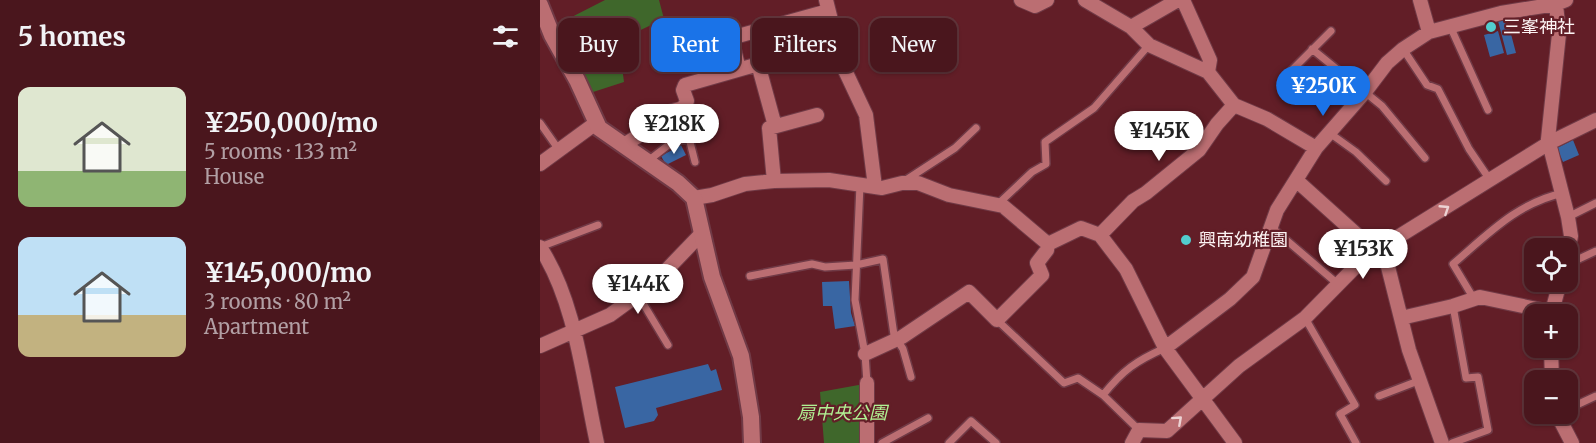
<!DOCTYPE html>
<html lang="en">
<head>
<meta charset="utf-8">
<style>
  body { margin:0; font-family:Merriweather,"Noto Sans JP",serif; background:#511f26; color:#f1f3f6; height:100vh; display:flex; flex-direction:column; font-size:22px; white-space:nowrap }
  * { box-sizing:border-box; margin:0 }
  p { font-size:20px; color:#b29fa4 }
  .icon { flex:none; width:33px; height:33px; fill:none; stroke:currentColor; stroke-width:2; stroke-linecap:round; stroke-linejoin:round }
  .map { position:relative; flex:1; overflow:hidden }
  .sheet { display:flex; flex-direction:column; background:#4a161d; width:540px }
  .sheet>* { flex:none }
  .guide { position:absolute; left:18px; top:18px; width:570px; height:54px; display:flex; gap:12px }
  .fabs { position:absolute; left:984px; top:238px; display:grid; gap:12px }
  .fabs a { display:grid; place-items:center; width:54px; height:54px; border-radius:12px; background:#4a161d; box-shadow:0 2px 4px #0004,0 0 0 2px #61353b; font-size:30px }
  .price { position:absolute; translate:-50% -51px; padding:0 14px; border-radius:21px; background:#fff; color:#222; font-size:20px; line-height:39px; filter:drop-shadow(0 2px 3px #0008) }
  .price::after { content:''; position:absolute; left:50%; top:36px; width:18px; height:14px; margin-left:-9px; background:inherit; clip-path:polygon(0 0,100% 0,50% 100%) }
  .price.current { background:#1a73e8; color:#fff }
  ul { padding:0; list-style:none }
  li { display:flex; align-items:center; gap:18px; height:150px; padding:0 18px }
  li span { display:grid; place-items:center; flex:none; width:168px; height:120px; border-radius:12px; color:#555 }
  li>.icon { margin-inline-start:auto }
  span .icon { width:72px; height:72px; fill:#fffc; stroke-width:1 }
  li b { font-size:26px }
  h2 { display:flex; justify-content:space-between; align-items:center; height:72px; padding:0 18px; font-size:26px }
  .tag { padding:0 21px; border-radius:12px; background:#4a161d; box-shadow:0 2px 4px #0004,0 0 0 2px #61353b; font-size:21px; line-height:54px }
  .tag.current { background:#1a73e8; color:#fff }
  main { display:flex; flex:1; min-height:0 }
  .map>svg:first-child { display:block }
  .green { fill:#3f672b }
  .building { fill:#3966a3 }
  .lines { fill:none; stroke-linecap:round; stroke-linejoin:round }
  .service-casing { stroke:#703a46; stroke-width:10 }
  .minor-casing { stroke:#703a46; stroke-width:16 }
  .tertiary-casing { stroke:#703a46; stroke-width:20 }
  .service { stroke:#bb6e72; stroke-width:7 }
  .minor { stroke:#bb6e72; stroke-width:14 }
  .tertiary { stroke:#bb6e72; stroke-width:16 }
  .oneway { stroke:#ecd2d3 }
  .poi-dot { fill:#52cdce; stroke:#621e27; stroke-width:2 }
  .labels { text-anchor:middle; stroke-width:4.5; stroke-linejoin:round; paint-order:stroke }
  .poi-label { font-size:18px; fill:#fcf3f3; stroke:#621e27; text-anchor:start }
  .park-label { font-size:18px; font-style:italic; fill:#b1f193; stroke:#621e27 }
</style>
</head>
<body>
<main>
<section class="sheet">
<h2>5 homes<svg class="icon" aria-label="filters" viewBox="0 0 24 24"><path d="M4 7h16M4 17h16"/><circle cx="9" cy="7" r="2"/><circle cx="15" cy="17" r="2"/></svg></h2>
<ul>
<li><span style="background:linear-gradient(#dfe7d0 70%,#8fb573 0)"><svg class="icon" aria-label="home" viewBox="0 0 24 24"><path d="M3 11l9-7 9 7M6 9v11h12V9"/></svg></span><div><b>¥250,000/mo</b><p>5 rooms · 133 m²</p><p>House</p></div></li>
<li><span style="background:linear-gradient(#bfe0f5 65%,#c2b280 0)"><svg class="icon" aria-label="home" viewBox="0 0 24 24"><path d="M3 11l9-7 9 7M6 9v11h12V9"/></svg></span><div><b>¥145,000/mo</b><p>3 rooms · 80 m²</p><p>Apartment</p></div></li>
</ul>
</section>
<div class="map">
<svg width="1056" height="443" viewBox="0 0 1056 443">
  <rect width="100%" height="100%" fill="#621e27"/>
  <path class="green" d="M65 0H119L124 19 90 35 93 51 81 59 84 82 50 93 16 25Z
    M324 384 322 443H284L280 392Z"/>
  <path class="building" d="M967 19 976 53 967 55 958 21Z
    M958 31 964 53 950 57 944 35Z
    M1033 140 1039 155 1023 162 1017 148Z
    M141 145 146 155 126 165 121 156Z
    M309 281 311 313 315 326 295 329 292 306H283L282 282Z
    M168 364 171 371 176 369 182 390 116 408 118 415 114 421 85 428 75 387Z"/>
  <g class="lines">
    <defs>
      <path id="service" d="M910 26 948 110
        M772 49 842 106 885 158
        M863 49 887 85 898 89 929 149 950 180
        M745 77 791 31
        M0 123 19 150
        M791 134 816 152 846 181
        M108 161 131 143 149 138 155 162
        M366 180 415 148 436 128
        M320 185 315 300 325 354 327 383
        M457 205 492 172 506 164 505 142 554 108 609 45
        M1028 217 1056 203
        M731 227 799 285
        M0 247 58 225
        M1028 264 1056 251
        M210 276 272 264 285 267 316 265 343 259 354 335 363 349 371 377
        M98 295 128 345
        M934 299 913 264C947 235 978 202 1024 193
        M765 318 815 405 800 414 816 443
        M457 320 524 383 538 378 563 395 599 430
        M563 395C583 370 596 361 625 348
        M839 396 878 381
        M1028 409 1056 396
        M342 443 388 418
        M409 443 431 421 456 443
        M912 443 948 430 938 377 926 378 913 306"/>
      <path id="minor" d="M286 0 302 64 326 115 335 187
        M481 0 495 6 507 0
        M545 0 591 27 609 45 668 72 694 105 727 119 776 148
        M643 0 670 60 668 72
        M880 0 889 32
        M1016 4 1019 34 1008 139 1028 217 1031 236 1028 252
        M591 27 638 0
        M191 38 199 69
        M180 41 288 11
        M218 64 235 126
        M84 145 109 129V118L143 108 147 101 143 90 145 85 257 53 293 34
        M0 164 56 123
        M756 180 816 234 824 258
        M234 181 229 128 277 115
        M154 198 172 195 205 184 234 181 289 180 342 188 362 183H378L409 195 463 206 508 244 541 228 560 235 586 269 625 348 695 443
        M560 235 593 201 606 193 659 150 677 124 694 105
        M0 247C36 302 43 380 57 443
        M843 247 869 350 902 443
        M1011 315 1020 282
        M861 318 913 306 940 297 1011 312
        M0 346 70 315 114 283 162 233
        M625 348 690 299 713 277 737 210 776 148 825 92 847 63 863 49 889 32 961 13 1016 4 1026 0
        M1011 348 1012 381
        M325 354 362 337 429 292 457 320 502 275 497 263 507 250 508 244
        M1017 414 1032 443
        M327 443V383
        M592 443 599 430 627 431 699 366 765 318 824 258 1009 143 1056 120"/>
      <path id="tertiary" d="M0 5 12 35 37 80 59 128 138 183 154 198 172 277 201 356 211 417 212 443"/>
    </defs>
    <use href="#service" class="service-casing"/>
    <use href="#minor" class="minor-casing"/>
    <use href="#tertiary" class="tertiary-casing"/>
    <use href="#service" class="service"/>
    <use href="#minor" class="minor"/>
    <use href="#tertiary" class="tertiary"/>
  </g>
  <defs><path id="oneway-chevron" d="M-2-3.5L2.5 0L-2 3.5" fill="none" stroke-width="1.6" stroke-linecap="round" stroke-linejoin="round" transform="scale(1.5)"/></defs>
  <g class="oneway">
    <use href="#oneway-chevron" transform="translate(905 209) rotate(-33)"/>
    <use href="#oneway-chevron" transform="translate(638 420) rotate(-42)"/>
  </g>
  <g class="poi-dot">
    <circle cx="951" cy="27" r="6"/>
    <circle cx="646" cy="240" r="6"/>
  </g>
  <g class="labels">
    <g class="poi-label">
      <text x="963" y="33">三峯神社</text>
      <text x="658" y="246">興南幼稚園</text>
    </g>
    <g class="park-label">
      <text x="302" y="419">扇中央公園</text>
    </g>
  </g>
</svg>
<div class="fabs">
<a><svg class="icon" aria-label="locate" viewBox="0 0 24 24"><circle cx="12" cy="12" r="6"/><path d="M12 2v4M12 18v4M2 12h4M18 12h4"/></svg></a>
<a>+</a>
<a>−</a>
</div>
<b class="price current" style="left:783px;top:117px">¥250K</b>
<b class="price" style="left:134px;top:155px">¥218K</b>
<b class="price" style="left:619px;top:162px">¥145K</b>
<b class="price" style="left:823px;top:280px">¥153K</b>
<b class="price" style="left:98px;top:315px">¥144K</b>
<div class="guide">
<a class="tag">Buy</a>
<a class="tag current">Rent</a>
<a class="tag">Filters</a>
<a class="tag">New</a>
</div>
</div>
</main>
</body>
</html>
